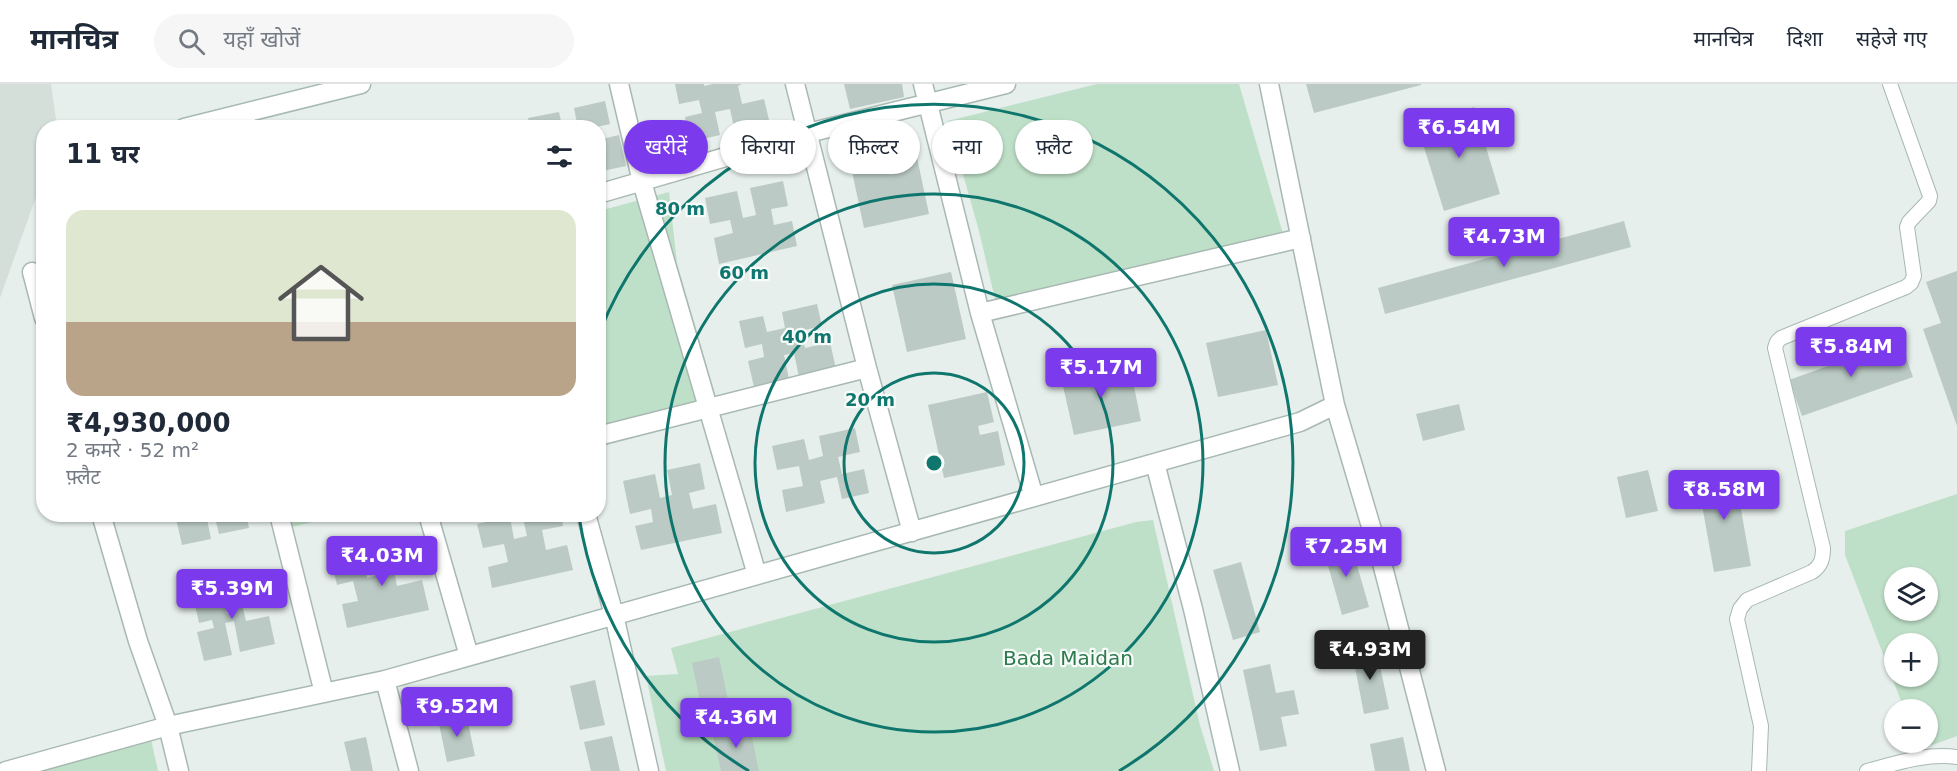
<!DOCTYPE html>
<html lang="hi">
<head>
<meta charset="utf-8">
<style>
  body { margin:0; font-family:"DejaVu Sans","Noto Sans Devanagari",sans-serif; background:#f6f6f7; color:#1f2937; height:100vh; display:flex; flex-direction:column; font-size:22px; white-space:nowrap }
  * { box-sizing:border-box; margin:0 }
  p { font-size:20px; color:#747a83 }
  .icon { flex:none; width:33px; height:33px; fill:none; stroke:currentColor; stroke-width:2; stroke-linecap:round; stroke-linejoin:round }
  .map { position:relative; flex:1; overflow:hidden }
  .panel { position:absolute; left:36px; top:36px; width:570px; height:402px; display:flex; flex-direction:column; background:#fff; border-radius:24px; box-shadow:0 2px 4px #0004 }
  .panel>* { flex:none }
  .top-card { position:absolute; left:624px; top:36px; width:570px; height:54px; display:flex; gap:12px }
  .fabs { position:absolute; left:1884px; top:483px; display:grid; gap:12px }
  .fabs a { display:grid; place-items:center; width:54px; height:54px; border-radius:50%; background:#fff; box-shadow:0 2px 4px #0004; font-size:30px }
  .price { position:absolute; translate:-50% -51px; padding:0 14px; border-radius:6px; background:#7c3aed; color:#fff; font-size:20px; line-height:39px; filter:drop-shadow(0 2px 3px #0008) }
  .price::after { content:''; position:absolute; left:50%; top:36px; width:18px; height:14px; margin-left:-9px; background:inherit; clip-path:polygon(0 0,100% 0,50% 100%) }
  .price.current { background:#222; color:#fff }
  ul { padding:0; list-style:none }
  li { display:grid; align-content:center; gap:12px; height:318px; padding:0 30px }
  li span { display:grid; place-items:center; height:186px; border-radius:18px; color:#555 }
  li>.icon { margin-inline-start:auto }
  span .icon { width:108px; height:108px; fill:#fffc; stroke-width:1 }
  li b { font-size:26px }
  h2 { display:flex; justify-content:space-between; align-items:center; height:72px; padding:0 30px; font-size:26px }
  .chip { padding:0 21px; border-radius:27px; background:#fff; box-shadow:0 2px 4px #0004; font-size:21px; line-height:54px }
  .chip.current { background:#7c3aed; color:#fff }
  header { display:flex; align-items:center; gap:36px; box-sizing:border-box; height:84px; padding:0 30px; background:#fff; border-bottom:2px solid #e0e1e3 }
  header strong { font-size:28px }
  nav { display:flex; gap:33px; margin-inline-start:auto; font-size:21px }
  .search { width:420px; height:54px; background:#f6f6f7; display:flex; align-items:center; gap:15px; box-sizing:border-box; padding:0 21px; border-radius:33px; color:#747a83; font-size:22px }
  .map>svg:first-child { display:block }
  .built { fill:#d4dfda }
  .green { fill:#bfe0c8; fill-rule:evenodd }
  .building { fill:#bbcac4 }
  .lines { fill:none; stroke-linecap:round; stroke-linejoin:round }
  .service-casing { stroke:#a8b8b2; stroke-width:16 }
  .minor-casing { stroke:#a8b8b2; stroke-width:21 }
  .service { stroke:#fff; stroke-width:14 }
  .minor { stroke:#fff; stroke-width:18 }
  .ring { fill:none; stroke:#0f766e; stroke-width:3 }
  .labels { text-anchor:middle; stroke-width:4.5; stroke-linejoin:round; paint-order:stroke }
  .park-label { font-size:20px; fill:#2d7a4b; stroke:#f7fbf9 }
  .centre { fill:#0f766e; stroke:#f7fbf9; stroke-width:3 }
  .ring-label { font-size:18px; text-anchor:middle; font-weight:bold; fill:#0f766e; stroke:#f7fbf9; stroke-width:4.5; stroke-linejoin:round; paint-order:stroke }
</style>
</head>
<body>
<header>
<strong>मानचित्र</strong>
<div class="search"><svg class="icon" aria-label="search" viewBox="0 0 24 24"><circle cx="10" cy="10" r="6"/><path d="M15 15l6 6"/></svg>यहाँ खोजें</div>
<nav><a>मानचित्र</a><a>दिशा</a><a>सहेजे गए</a></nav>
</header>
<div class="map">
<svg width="1957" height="687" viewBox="0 0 1957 687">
  <rect width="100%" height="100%" fill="#e6efeb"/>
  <path class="built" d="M0 0H51L57 43 44 44 43 93 0 214Z"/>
  <path class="green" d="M1097 0H1239L1286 160 999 232 979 147 948 37Z
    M669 108 677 179 721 331 599 363V127Z
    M1957 410V652L1919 666 1916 659 1928 658V626L1904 625 1845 471V447ZM1894 494H1928V526H1894ZM1894 560H1928V592H1894Z
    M289 431V430L340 431 292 443Z
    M1153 436 1200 641 1214 687H666L646 592 678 590 671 564 1136 438Z
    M151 655 158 687H40Z"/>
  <path class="building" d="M675 0H704V2L713 0H742L738 2 742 20 764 15 770 40 735 48 730 25 715 28 720 51 690 58 685 33 702 29 699 16 679 20Z
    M844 0H902L904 13 850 25Z
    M1306 0H1421V1L1314 29Z
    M605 17 610 40 592 44H530L528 34 559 28 562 42 577 39 574 24Z
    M1474 23 1500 110 1444 127 1417 41Z
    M619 51 626 82 598 88V56Z
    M915 64 929 130 864 144 850 78Z
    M783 97 788 122 771 125 774 141 792 137 797 162 719 180 714 154 733 149 730 136 710 140 705 114 737 107 743 134 756 131 750 104Z
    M1624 137 1631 163 1385 230 1378 204Z
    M1957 187V342L1923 245 1941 239 1926 198Z
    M951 188 966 255 907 268 892 201Z
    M817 220 822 242 801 247 805 264 830 258 836 285 799 293 794 269 784 271 789 295 754 303 748 277 764 273 762 260 745 264 739 237 763 232 767 248 785 244 782 228Z
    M1266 246 1278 301 1218 313 1206 259Z
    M1900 256 1913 293 1802 332 1789 296Z
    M1129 278 1141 337 1074 351 1061 293Z
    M987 308 994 338 978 342 980 351 998 347 1005 381 944 394 928 321Z
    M1459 320 1465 346 1423 357 1416 330Z
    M855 344 860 368 838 373 842 390 864 385 869 409 842 415 837 393 820 397 825 419 786 428 782 406 803 402 799 382 777 386 772 362 804 355 809 376 823 372 819 352Z
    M700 379 705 405 689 409 693 425 716 420 722 449 641 466 635 442 653 438 651 425 630 430 623 397 655 390 660 414 672 411 667 386Z
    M1648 386 1658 427 1626 434 1617 393Z
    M1734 386 1751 482 1714 488 1697 393Z
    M175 430H206L211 455 182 461Z
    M214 430H246L249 444 219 450Z
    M522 430H561L563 442 542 446 546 466 567 461 573 486 492 504 488 483 508 478 504 460 483 464 477 440 510 433 514 455 527 452Z
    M412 456 418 481 394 487 397 502 422 496 429 526 347 544 342 520 358 517 353 497 337 501 332 480 363 473 367 494 383 490 377 463Z
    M1350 457 1369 523 1342 531 1323 464Z
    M1241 478 1260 548 1233 556 1213 486Z
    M259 492 265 515 242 520 246 537 269 532 275 560 240 568 234 537 225 539 232 571 204 577 197 548 214 544 212 536 199 539 193 512 222 505 227 530 233 528 226 499Z
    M1376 563 1389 625 1364 630 1352 568Z
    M719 573 728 616 701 621 692 579Z
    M1270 580 1276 609 1294 606 1299 630 1281 633 1287 662 1260 667 1243 586Z
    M595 596 605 641 580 646 570 602Z
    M466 629 475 672 447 678 438 635Z
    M749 639 759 687H721L712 647Z
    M612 652 620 687H591L584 658Z
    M366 653 373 687H351L344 658Z
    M1403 653 1410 687H1375L1370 660Z"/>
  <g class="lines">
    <defs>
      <path id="service" d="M1759 687 1761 642 1737 535 1740 525 1747 516 1812 488C1821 482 1823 475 1823 464L1775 264 1777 258 1781 254 1906 203 1911 199 1914 192 1907 143 1909 138 1929 117 1930 112 1890 0
        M1867 687C1897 679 1926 669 1957 673"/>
      <path id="minor" d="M619 0 642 98 757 491
        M795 0 867 284 912 448
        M923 0 980 229 1034 413
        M184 44 361 0
        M598 110 808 49 1006 0
        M32 188 44 234
        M980 229 1301 154
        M1335 321 1383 483 1436 687
        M598 352 867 284
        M1155 379 1193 525 1230 687
        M101 430 138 557 168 642 179 687
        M279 430 324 609
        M428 430 469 572
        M586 430 614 531 649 687
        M385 596 409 687
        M6 687 168 642 385 596 1300 338 1335 321 1269 0"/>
    </defs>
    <use href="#service" class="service-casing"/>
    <use href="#minor" class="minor-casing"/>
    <use href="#service" class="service"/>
    <use href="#minor" class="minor"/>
  </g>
  <g class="ring">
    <circle cx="934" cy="379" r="90"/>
    <circle cx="934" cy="379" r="179"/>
    <circle cx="934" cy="379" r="269"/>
    <path d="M749 687A359 359 0 0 1 579 432M599 250A359 359 0 1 1 1119 687"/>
  </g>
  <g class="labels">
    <g class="park-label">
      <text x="1068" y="581">Bada Maidan</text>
    </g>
  </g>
  <circle cx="934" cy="379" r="9" class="centre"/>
  <g class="ring-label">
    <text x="680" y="131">80 m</text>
    <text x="744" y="195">60 m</text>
    <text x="807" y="259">40 m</text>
    <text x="870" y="322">20 m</text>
  </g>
</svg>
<div class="fabs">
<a><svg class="icon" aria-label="layers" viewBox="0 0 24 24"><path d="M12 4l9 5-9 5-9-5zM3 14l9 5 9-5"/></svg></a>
<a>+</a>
<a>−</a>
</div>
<b class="price" style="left:1459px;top:75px">₹6.54M</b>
<b class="price" style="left:1504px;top:184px">₹4.73M</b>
<b class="price" style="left:1851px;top:294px">₹5.84M</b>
<b class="price" style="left:1101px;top:315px">₹5.17M</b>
<b class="price" style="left:1724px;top:437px">₹8.58M</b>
<b class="price" style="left:1346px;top:494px">₹7.25M</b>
<b class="price" style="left:382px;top:503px">₹4.03M</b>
<b class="price" style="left:232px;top:536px">₹5.39M</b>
<b class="price current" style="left:1370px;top:597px">₹4.93M</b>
<b class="price" style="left:457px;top:654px">₹9.52M</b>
<b class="price" style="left:736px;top:665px">₹4.36M</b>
<div class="top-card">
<a class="chip current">खरीदें</a>
<a class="chip">किराया</a>
<a class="chip">फ़िल्टर</a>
<a class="chip">नया</a>
<a class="chip">फ़्लैट</a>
</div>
<section class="panel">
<h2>11 घर<svg class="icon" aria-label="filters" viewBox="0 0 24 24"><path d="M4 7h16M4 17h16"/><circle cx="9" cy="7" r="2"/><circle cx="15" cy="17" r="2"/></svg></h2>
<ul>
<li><span style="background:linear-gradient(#dfe7d0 60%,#b9a48a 0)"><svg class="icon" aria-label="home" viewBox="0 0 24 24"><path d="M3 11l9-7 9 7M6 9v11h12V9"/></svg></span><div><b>₹4,930,000</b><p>2 कमरे · 52 m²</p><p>फ़्लैट</p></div></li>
</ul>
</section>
</div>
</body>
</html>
